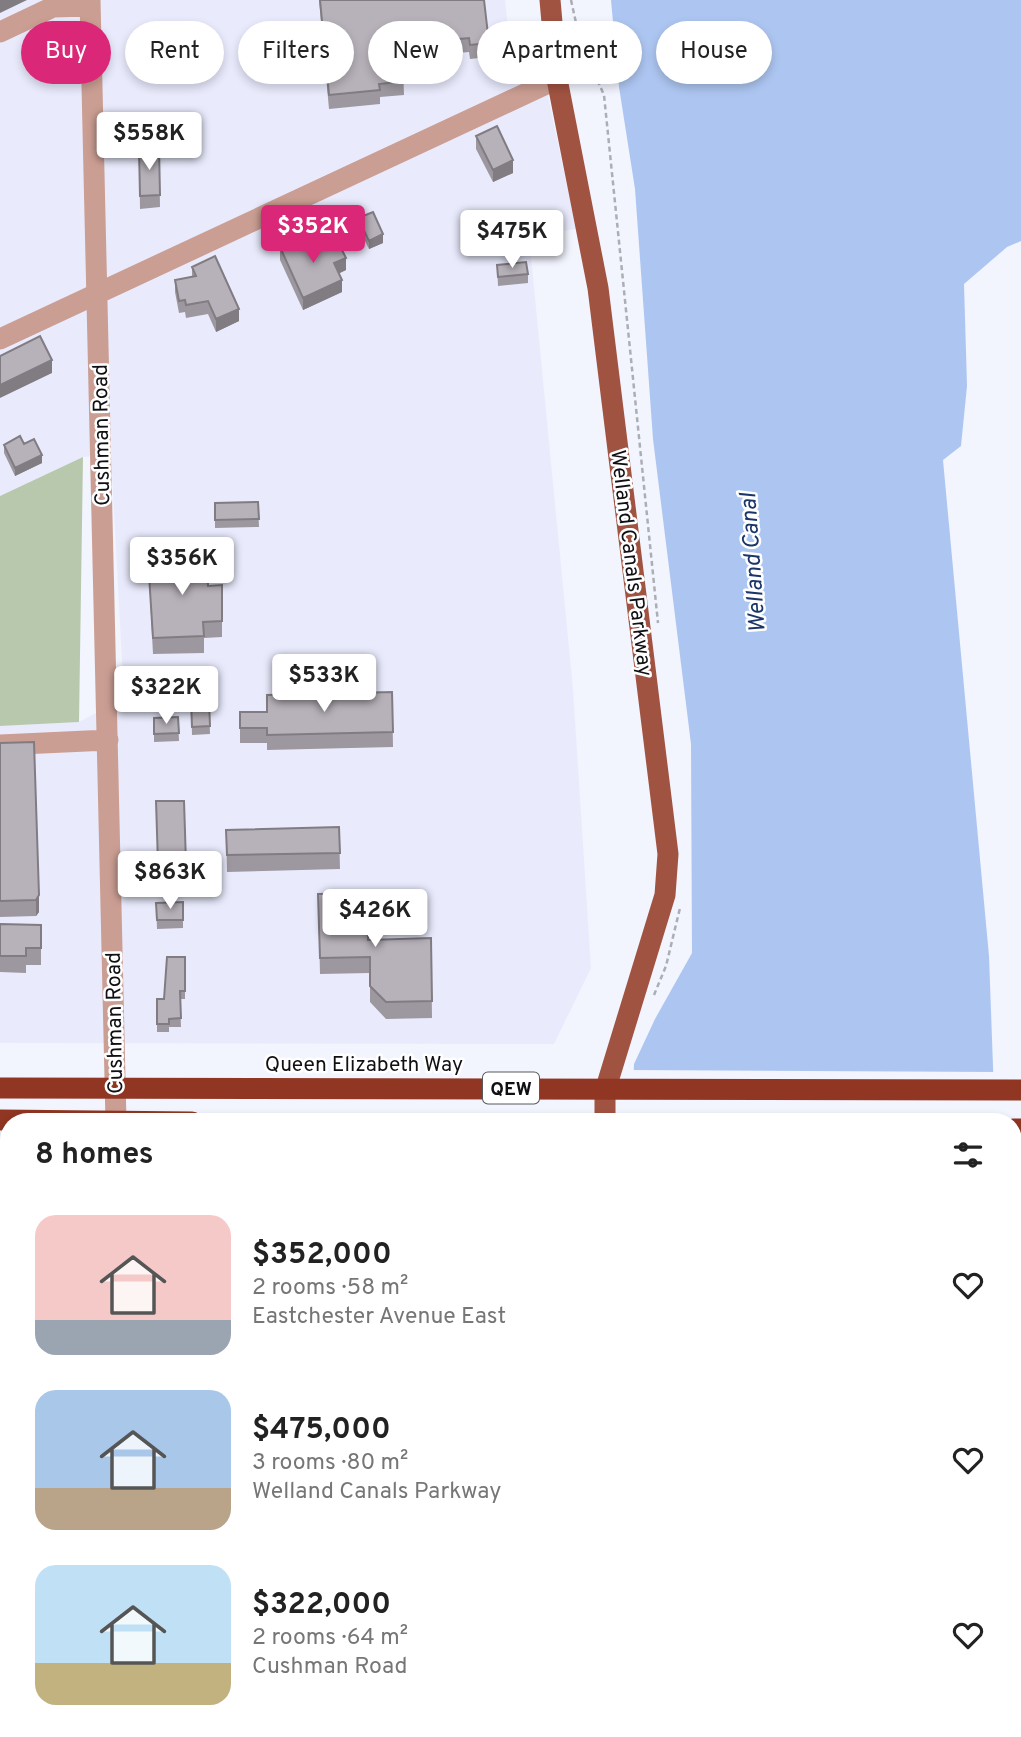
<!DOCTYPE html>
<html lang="en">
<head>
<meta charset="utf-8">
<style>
  body { margin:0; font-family:Overpass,sans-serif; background:#f2f2f2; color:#222; height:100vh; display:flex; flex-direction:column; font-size:26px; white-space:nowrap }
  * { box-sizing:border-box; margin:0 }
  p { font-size:23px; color:#767676 }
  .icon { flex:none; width:38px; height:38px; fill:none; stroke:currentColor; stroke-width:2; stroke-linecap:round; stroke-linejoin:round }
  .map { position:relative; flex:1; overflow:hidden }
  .drawer { position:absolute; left:0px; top:1113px; width:1022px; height:625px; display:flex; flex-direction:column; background:#fff; border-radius:28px 28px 0 0; box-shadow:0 4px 10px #0003 }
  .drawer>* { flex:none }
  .guide { position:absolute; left:21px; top:21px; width:980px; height:63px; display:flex; gap:14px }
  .price { position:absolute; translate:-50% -60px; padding:0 16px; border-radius:7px; background:#fff; color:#222; font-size:23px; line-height:46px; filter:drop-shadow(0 2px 4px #0008) }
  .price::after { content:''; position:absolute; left:50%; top:42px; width:21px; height:16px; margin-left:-10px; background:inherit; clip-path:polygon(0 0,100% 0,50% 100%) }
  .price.selected { background:#db2777; color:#fff }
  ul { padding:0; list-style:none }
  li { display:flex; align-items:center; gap:21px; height:175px; padding:0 35px }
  li span { display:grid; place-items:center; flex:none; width:196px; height:140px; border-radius:21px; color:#555 }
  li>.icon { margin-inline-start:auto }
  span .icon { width:84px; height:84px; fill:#fffc; stroke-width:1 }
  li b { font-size:30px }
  h2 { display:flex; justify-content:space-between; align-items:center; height:84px; padding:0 35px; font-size:30px }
  .pill { padding:0 24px; border-radius:32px; background:#fff; box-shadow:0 4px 10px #0003; font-size:24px; line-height:63px }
  .pill.selected { background:#db2777; color:#fff }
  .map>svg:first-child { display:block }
  .built { fill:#e9ebfd }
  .green { fill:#b8c8ad }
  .water { fill:#adc6f1 }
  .pier { fill:#f2f4fe }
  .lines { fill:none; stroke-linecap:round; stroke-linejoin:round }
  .path { stroke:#acaeb6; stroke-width:2.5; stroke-dasharray:5 3.5; stroke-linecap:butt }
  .minor { stroke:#cb9e93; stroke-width:21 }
  .major { stroke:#a15341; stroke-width:21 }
  .highway { stroke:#903622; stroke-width:21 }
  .wall { fill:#9d989f }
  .shaded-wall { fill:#807c82 }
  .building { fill:#b7b1b9; stroke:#807c82; stroke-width:2 }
  .labels { text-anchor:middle; stroke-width:5; stroke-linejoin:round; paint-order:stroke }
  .shield { fill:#fff; stroke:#58585a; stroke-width:2 }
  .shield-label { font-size:19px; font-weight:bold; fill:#101014 }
  .street-label { font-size:21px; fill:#101014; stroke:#fff }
  .water-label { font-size:23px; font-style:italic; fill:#193569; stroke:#fff }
</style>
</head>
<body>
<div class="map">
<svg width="1021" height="1737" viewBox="0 0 1021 1737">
  <rect width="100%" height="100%" fill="#f2f4fe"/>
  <path class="built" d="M0 0H505L512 66 538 49 576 229 529 236 573 689 591 968 554 1044 0 1043V726L79 722 124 698 111 455 83 457 0 496Z
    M9 1540V1597L0 1603V1545Z"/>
  <path class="green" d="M83 457 79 722 0 726V496Z
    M9 1597V1729H123V1737H0V1603Z"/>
  <path class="water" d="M611 0H1021V241L1007 247 964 284 967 386 961 446 943 460 989 956 995 1122H632L634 1064 655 1019 692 953 691 744 653 439 635 189 619 87Z
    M1013 1597 1021 1617V1737H748L749 1729H1013Z"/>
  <path class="pier" d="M630 1070 997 1072 999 1122H628Z"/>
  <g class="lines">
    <path class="path" d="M571 0 580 41 604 95 658 623
      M654 995 666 966 680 908
      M709 1737 710 1729"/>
    <path class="minor" d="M90 0 116 1122
      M0 32 53 7 90 6
      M0 339 557 79
      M0 745 108 740
      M0 1394 9 1397
      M0 1456 9 1459
      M0 1627 9 1634
      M433 1729 435 1737
      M32 1737 33 1729
      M403 1737V1729"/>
    <path class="major" d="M550 0 557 79 598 288 668 854 665 895 605 1091V1122
      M1013 1406 1021 1404
      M506 1729V1737
      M175 1737 187 1729"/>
    <path class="highway" d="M0 1088 1021 1090
      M0 1120 192 1122
      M1013 1129H1021"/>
  </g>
  <path class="wall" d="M319 0H484L489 43V57L470 59 469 52 426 56V65L403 67 404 95 380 97V104L329 109Z
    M476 136 513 173 493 182 476 149Z
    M139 148H159L160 207 140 209Z
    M358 218 383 243 369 249 358 227Z
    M280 247 315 250 346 270 339 273 342 292 303 310 280 260Z
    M497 265 528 274V283L498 286Z
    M192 267 239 321 216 332 208 314 186 318 185 312 179 313 175 292V280L192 277Z
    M4 445 42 463 15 476 4 453Z
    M258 502 259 527 215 528V503Z
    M148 559 208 586 222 585V637L204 638V653L153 654Z
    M392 692 393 747 267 750V743H240V712H267Z
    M191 700H209L210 734 192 735Z
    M178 717 179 741 154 742V718Z
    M0 743 39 912 36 916 0 917Z
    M156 801H184L186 875 158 876Z
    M339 827 340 869 227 872 226 830Z
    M318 894 368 940 431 938 432 1018 386 1019 370 1002V973L320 974Z
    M183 902V928L157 929 156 903Z
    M0 924 41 925V965H26V973L0 972Z
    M185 957V999H180L181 1027H169V1032H157V999H164Z
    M284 1729 332 1737H284Z"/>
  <path class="shaded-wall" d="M0 0H27L0 13Z
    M513 160V173L493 182V170Z
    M383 234V243L369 249V241Z
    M346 258V270L334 276V263Z
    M342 280V292L303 310V298Z
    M239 309V321L216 332V319Z
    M52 360V373L0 398V385Z
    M42 455V463L15 476V468Z
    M39 895V912L36 916V900Z"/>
  <path class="building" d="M320 0H484L489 43 470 45 469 38 426 42V51L401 53 404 81 379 84 380 90 329 95Z
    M497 126 513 160 493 170 476 136Z
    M139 148H159L160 195 140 196Z
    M373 212 383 234 369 241 358 218Z
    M301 237 307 250 313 247 315 250 337 240 346 258 334 263 342 280 303 298 280 247Z
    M215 256 239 309 216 319 208 301 186 305 185 300 179 301 175 280 196 276 192 267Z
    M526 262 528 274 498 277 497 265Z
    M40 336 52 360 0 385V356Z
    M20 436 24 444 34 439 42 455 15 468 4 445Z
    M258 502 259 519 215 520V503Z
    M207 557 208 586 222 585V621L203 622 204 636 153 638 148 559Z
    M392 692 393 732 267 735V728H240V712H267V695Z
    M191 700H209L210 726 192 727Z
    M178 717 179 733 154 734V718Z
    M34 742 39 895 36 900 0 901V743Z
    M156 801H184L186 863 158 864Z
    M339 827 340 853 227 855 226 830Z
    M367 893 368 940 431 938 432 1001 386 1002 370 986V957L320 958 318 894Z
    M183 902V920H157L156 903Z
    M0 924 41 925V948H26V956H0Z
    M167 957H185V991H180L181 1018 169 1019V1024H157V999H164Z
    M284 1729H331L332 1734 331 1737H319V1735L284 1734Z"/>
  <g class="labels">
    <rect class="shield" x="483" y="1072.5" width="56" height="31" rx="5"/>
    <g class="shield-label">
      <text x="511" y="1095">QEW</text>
    </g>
    <g class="street-label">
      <text transform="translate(101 435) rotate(-91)" y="7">Cushman Road</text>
      <text transform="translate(632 563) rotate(83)" y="7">Welland Canals Parkway</text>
      <text transform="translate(114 1023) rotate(-91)" y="7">Cushman Road</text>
      <text x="364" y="1071">Queen Elizabeth Way</text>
    </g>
    <g class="water-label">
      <text transform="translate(752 563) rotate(-94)" y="8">Welland Canal</text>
    </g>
  </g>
</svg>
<b class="price" style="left:149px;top:172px">$558K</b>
<b class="price selected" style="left:313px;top:265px">$352K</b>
<b class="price" style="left:512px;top:270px">$475K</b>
<b class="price" style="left:182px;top:597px">$356K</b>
<b class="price" style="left:324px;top:714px">$533K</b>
<b class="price" style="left:166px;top:726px">$322K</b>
<b class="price" style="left:170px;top:911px">$863K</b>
<b class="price" style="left:375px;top:949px">$426K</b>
<div class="guide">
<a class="pill selected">Buy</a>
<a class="pill">Rent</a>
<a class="pill">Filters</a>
<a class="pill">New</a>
<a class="pill">Apartment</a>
<a class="pill">House</a>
</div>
<section class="drawer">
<h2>8 homes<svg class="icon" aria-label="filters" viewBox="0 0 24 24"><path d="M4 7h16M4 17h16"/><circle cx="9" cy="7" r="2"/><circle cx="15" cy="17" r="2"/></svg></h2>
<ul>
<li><span style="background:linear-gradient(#f6c9c9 75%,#9aa5b1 0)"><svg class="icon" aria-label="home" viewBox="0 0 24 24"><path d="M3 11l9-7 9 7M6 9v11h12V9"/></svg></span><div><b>$352,000</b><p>2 rooms · 58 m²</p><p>Eastchester Avenue East</p></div><svg class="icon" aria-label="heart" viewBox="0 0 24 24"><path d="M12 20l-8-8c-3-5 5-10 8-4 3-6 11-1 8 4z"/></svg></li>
<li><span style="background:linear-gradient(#a9c7e8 70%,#b9a48a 0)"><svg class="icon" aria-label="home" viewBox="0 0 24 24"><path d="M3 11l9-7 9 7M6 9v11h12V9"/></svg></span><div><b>$475,000</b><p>3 rooms · 80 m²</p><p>Welland Canals Parkway</p></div><svg class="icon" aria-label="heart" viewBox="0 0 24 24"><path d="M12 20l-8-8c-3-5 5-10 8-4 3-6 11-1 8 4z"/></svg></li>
<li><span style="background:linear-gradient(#bfe0f5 70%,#c2b280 0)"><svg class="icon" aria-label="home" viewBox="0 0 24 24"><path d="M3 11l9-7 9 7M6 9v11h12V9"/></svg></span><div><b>$322,000</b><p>2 rooms · 64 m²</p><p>Cushman Road</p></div><svg class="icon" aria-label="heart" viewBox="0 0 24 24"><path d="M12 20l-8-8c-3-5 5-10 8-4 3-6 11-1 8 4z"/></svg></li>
</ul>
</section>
</div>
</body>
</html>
